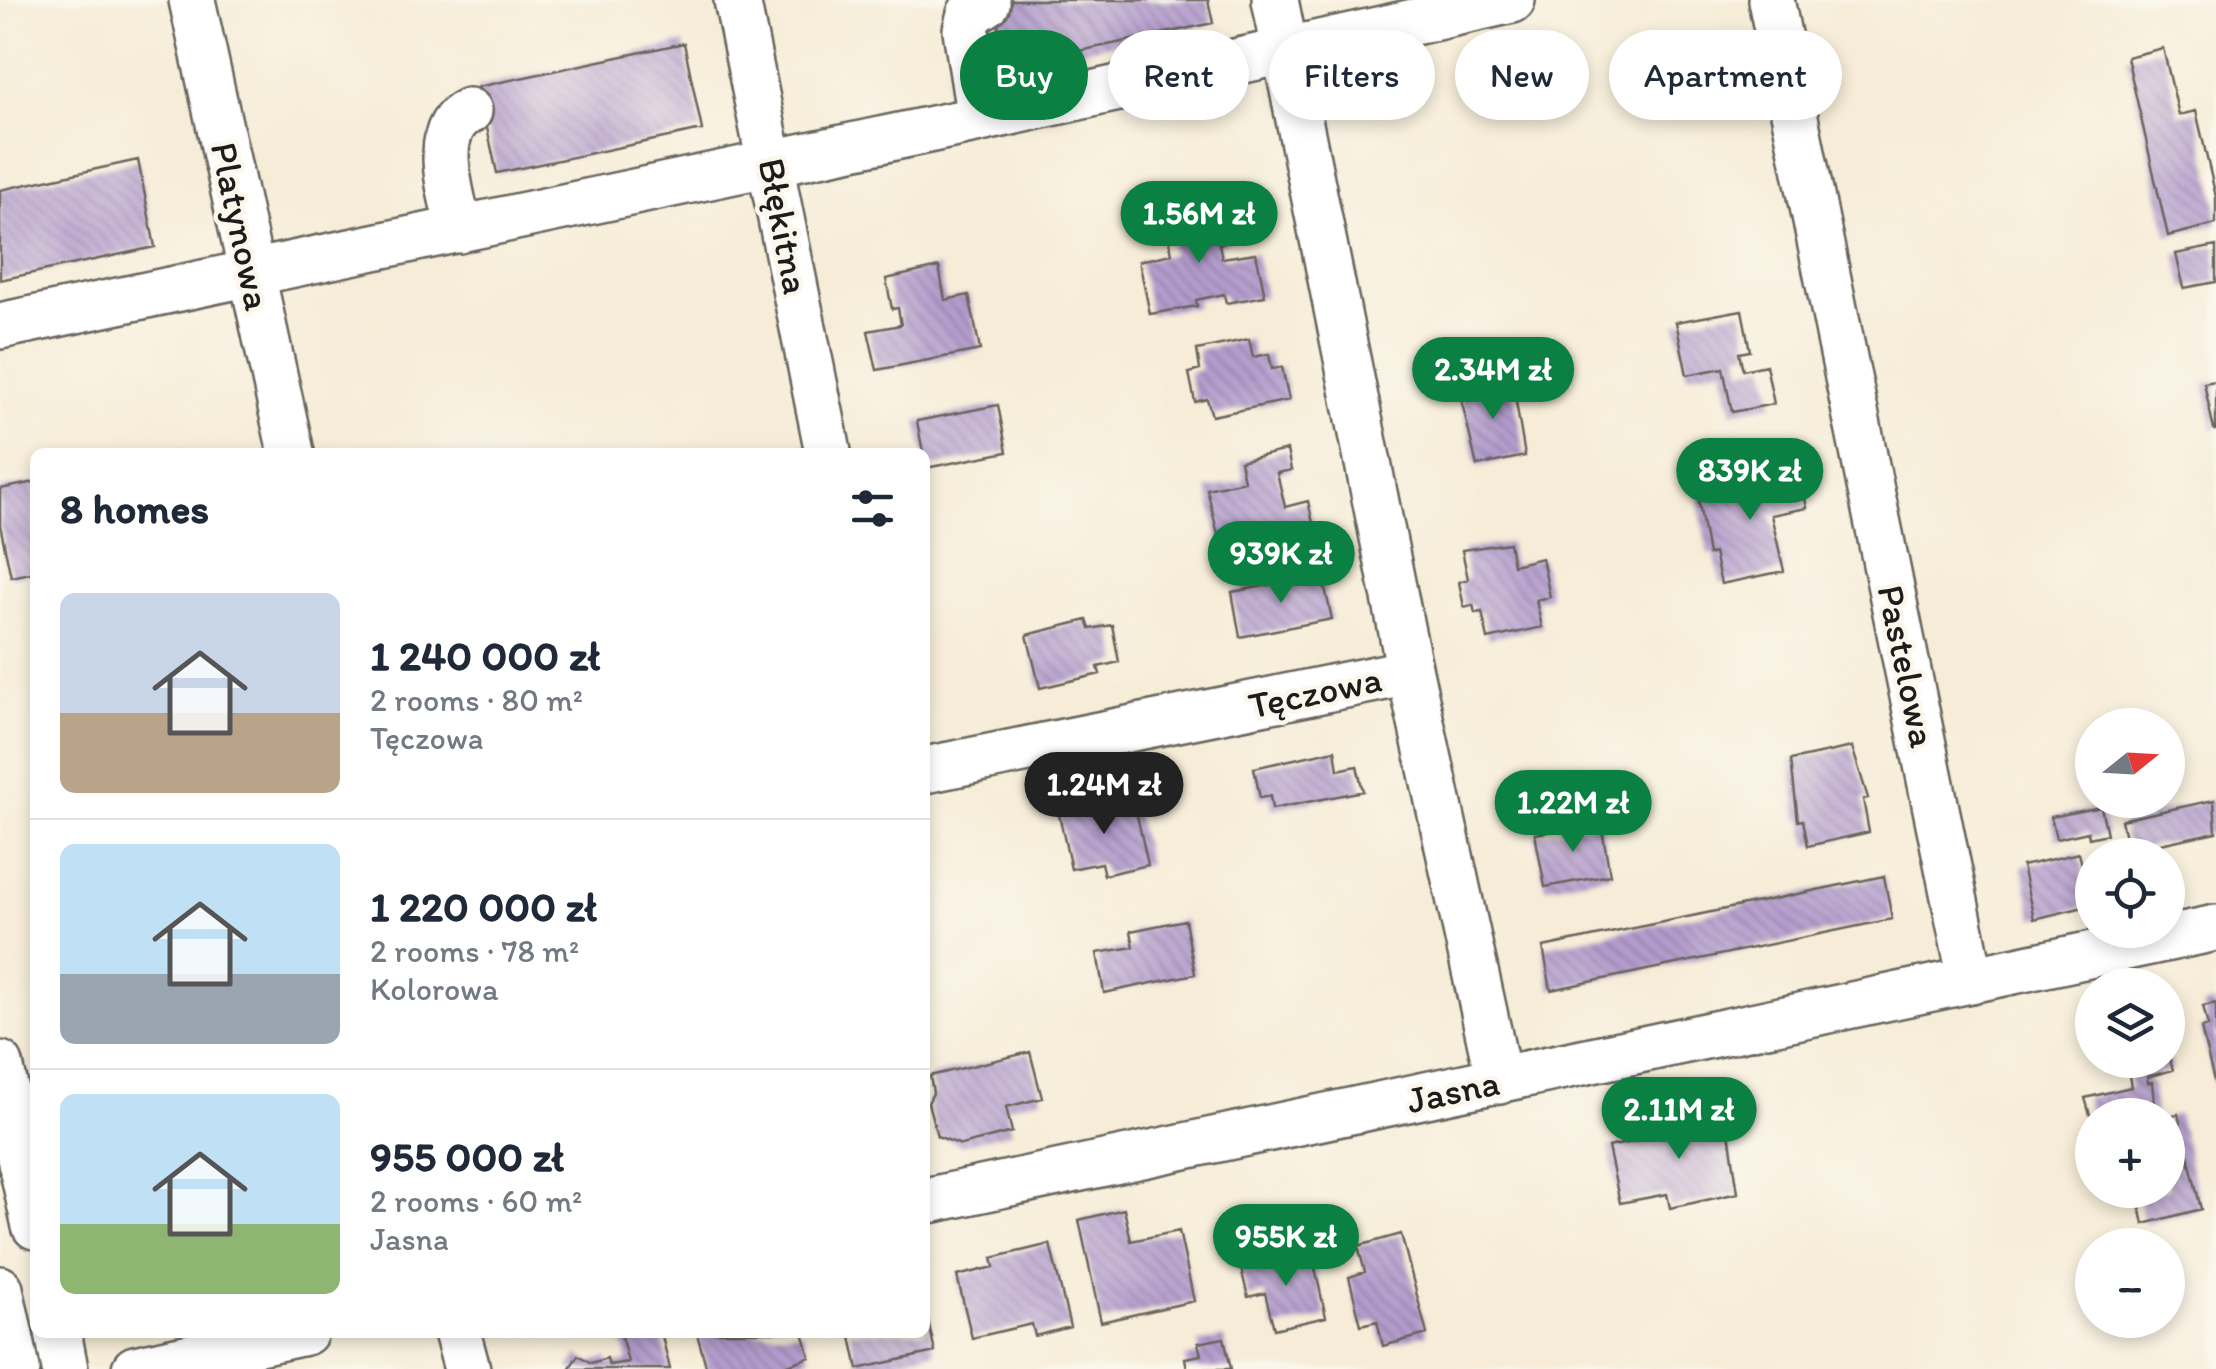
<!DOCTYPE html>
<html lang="en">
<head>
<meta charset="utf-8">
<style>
  body { margin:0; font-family:Itim,sans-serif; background:#f2f2f3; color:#1f2937; height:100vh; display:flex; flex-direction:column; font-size:38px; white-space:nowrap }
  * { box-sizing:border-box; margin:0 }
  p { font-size:32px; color:#747a83 }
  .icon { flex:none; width:55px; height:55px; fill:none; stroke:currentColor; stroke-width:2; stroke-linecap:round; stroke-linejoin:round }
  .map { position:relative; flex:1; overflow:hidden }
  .side { position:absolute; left:30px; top:448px; width:900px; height:890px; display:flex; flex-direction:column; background:#fff; border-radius:15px; box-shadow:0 5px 15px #0003 }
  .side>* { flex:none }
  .guide { position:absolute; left:960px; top:30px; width:950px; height:90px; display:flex; gap:20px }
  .needle { width:65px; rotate:72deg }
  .controls { position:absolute; left:2075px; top:708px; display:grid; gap:20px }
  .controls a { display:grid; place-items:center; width:110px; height:110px; border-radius:50%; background:#fff; box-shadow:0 5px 15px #0003; font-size:50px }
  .price { position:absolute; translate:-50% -85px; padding:0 22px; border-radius:35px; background:#0b8043; color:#fff; font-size:32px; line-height:65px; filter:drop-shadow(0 2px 5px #0008) }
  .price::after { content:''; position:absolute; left:50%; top:60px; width:30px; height:22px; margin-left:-15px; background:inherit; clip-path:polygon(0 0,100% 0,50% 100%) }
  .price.on { background:#222; color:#fff }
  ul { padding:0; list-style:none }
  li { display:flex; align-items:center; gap:30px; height:250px; padding:0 30px }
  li+li { border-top:2px solid #e0e1e3 }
  li span { display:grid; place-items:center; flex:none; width:280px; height:200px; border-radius:15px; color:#555 }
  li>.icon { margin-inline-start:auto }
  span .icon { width:120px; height:120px; fill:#fffc; stroke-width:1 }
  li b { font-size:42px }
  h2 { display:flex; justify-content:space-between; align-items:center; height:120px; padding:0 30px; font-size:42px }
  .chip { padding:0 35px; border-radius:45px; background:#fff; box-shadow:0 5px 15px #0003; font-size:35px; line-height:90px }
  .chip.on { background:#0b8043; color:#fff }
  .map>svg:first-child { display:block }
  .building { fill:url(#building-back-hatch) }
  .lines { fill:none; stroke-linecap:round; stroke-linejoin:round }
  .minor-casing { stroke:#68655d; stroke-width:50 }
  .minor { stroke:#fff; stroke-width:45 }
  .labels { text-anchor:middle; stroke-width:9; stroke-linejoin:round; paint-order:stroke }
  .street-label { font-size:38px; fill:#1c1c1c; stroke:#fbf7ec }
</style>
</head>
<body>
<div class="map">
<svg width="2216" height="1369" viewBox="0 0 2216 1369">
  <defs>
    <pattern id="building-back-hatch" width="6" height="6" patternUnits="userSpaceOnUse" patternTransform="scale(2.5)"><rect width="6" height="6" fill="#b49dce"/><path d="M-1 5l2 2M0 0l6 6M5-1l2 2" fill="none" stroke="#927fa6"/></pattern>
  </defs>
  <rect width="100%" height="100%" fill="#fbf7ec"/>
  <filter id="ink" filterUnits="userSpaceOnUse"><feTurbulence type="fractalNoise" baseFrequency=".01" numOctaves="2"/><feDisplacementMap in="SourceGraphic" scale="20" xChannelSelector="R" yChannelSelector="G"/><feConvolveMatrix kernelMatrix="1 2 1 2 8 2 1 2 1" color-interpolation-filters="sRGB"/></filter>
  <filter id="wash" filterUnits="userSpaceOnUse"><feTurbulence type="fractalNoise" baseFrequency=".0048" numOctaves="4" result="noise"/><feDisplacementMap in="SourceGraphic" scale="40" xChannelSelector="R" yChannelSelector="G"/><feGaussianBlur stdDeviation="2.25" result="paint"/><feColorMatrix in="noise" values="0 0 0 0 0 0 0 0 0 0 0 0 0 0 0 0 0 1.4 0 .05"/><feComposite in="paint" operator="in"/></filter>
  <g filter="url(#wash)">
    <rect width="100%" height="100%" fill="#f6ecd7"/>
    <g id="blocks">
      <path class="building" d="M993 0H1208L1213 23 1007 66Z
        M684 43 702 130 497 173 478 87Z
        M2163 48 2179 115 2196 111 2216 197V224L2168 236 2127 57Z
        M138 160 155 247 0 280V190Z
        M1221 207 1229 242 1219 244 1222 258 1256 253 1265 296 1226 303 1224 294 1196 300 1197 306 1150 314 1139 261 1172 254 1165 218Z
        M2216 246V282L2184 288 2176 254Z
        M939 267 945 300 969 295 980 350 877 370 868 331 901 325 898 308 892 309 886 279Z
        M1742 310 1750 351 1739 353 1743 370 1766 365 1774 404 1732 412 1723 368 1687 375 1676 322Z
        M1249 339 1253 357 1269 354 1272 369 1282 367 1289 400 1212 416 1207 399 1195 402 1189 373 1200 370 1197 350Z
        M1512 378 1525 456 1477 466 1459 390Z
        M2216 381V430H2214L2204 383Z
        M998 405 1007 452 926 468 917 421Z
        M1287 450 1291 470 1277 473 1285 507 1308 501 1315 532 1291 537 1288 523 1219 539 1207 489 1244 481 1240 461Z
        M1798 464 1807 508 1771 515 1784 571 1721 584 1714 553 1708 555 1698 498 1750 486 1748 474Z
        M35 482V572L11 577 0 525V489Z
        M1509 543 1513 565 1542 558 1550 597 1536 600 1542 627 1488 639 1482 612 1475 613 1473 605 1464 607 1459 582 1468 579 1462 550Z
        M1322 575 1332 619 1240 637 1232 592Z
        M1087 620 1090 629 1112 625 1119 662 1098 667 1100 674 1040 688 1027 635Z
        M1852 747 1868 798 1863 799 1869 832 1808 846 1803 820 1798 821 1791 760Z
        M1335 750 1338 770 1357 766 1363 791 1272 809 1270 796 1260 798 1254 768Z
        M2214 800 2216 832 2128 851 2121 820Z
        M1134 802 1148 865 1104 875 1101 863 1071 869 1058 810 1090 803 1092 811Z
        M2101 807 2107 834 2089 838 2088 832 2056 839 2051 817Z
        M1601 823 1610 875 1545 887 1535 834Z
        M2079 853 2092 905 2034 919 2022 866Z
        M1884 876 1892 919 1551 990 1543 947Z
        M1185 920 1195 974 1104 993 1097 953 1134 947 1131 931Z
        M2216 1003V1085H2215L2201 1028 2208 1026 2203 1006Z
        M1030 1052 1042 1098 1006 1107 1012 1132 961 1145 937 1136 928 1103 933 1093 930 1076Z
        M2121 1060H2170L2173 1070 2147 1077 2148 1083 2152 1082 2155 1115H2090L2085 1098 2131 1087 2127 1064Z
        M1725 1105 1738 1193 1670 1208 1667 1194 1620 1203 1608 1147 1686 1131 1681 1114Z
        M2178 1114 2201 1209 2144 1224 2136 1190H2168V1116Z
        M1124 1209 1131 1241 1179 1231 1194 1301 1101 1322 1079 1220Z
        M1401 1234 1427 1334 1383 1346 1377 1321 1361 1325 1349 1277 1365 1272 1358 1246Z
        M1050 1244 1070 1327 1035 1336 1032 1324 972 1338 957 1276 994 1267 992 1258Z
        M1312 1255 1326 1317 1274 1329 1265 1293 1248 1297 1239 1260 1260 1256 1262 1267Z
        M927 1315 935 1352 858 1369 850 1332H925Z
        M620 1332H661L670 1369H569L578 1355 591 1363 607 1358 609 1365 628 1362Z
        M701 1332H803L810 1357 777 1369H707L697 1334Z
        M1224 1338 1231 1369H1187L1185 1358 1201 1355 1198 1343Z"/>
    </g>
  </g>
  <g filter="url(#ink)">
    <use href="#blocks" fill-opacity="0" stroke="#68655d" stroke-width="2.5"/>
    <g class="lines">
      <defs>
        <path id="minor" d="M192 0 291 452
          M737 0 828 452
          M1275 0 1410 672 1499 1081
          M1771 0 1971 980
          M980 119 966 30 970 14 987 3
          M459 230C453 197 428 130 469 111
          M0 326 980 119 1512 0
          M925 770 1410 672
          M0 1064 35 1226
          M925 1201 2216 928
          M0 1289 17 1369
          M58 1332 65 1369
          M457 1332 467 1369
          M135 1369 305 1332"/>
      </defs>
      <use href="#minor" class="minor-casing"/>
      <use href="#minor" class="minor"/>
    </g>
  </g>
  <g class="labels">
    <g class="street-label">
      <text transform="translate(241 226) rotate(78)" y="13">Platynowa</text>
      <text transform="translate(784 226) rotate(79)" y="13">Błękitna</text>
      <text transform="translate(1907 666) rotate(78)" y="13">Pastelowa</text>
      <text transform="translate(1315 692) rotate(-12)" y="13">Tęczowa</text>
      <text transform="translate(1453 1091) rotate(-12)" y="13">Jasna</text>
    </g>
  </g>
</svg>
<div class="controls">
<a><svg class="needle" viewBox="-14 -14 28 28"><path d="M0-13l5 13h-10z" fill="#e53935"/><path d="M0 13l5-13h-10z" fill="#747a83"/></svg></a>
<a><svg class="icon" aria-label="locate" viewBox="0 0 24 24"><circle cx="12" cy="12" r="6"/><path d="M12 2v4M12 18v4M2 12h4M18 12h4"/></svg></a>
<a><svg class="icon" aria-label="layers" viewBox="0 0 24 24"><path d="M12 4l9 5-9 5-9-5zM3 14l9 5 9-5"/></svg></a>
<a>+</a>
<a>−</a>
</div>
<b class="price" style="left:1199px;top:266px">1.56M zł</b>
<b class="price" style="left:1493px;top:422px">2.34M zł</b>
<b class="price" style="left:1750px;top:523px">839K zł</b>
<b class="price" style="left:1281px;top:606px">939K zł</b>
<b class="price on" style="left:1104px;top:837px">1.24M zł</b>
<b class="price" style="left:1573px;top:855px">1.22M zł</b>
<b class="price" style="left:1679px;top:1162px">2.11M zł</b>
<b class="price" style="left:1286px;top:1289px">955K zł</b>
<div class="guide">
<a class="chip on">Buy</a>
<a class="chip">Rent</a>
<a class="chip">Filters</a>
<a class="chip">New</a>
<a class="chip">Apartment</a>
</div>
<section class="side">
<h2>8 homes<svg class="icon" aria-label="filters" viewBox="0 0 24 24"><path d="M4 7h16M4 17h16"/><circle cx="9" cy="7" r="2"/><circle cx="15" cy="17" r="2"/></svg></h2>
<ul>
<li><span style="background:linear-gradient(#c9d6e8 60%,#b9a48a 0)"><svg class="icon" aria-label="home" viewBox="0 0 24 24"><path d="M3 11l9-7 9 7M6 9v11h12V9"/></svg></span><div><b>1 240 000 zł</b><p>2 rooms · 80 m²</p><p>Tęczowa</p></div></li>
<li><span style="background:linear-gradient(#bfe0f5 65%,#9aa5b1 0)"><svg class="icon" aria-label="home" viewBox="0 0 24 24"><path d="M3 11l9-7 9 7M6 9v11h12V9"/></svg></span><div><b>1 220 000 zł</b><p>2 rooms · 78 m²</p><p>Kolorowa</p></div></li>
<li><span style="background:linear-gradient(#bfe0f5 65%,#8fb573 0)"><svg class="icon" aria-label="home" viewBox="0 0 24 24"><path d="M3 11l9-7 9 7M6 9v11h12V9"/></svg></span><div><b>955 000 zł</b><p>2 rooms · 60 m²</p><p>Jasna</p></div></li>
</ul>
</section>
</div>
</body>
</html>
